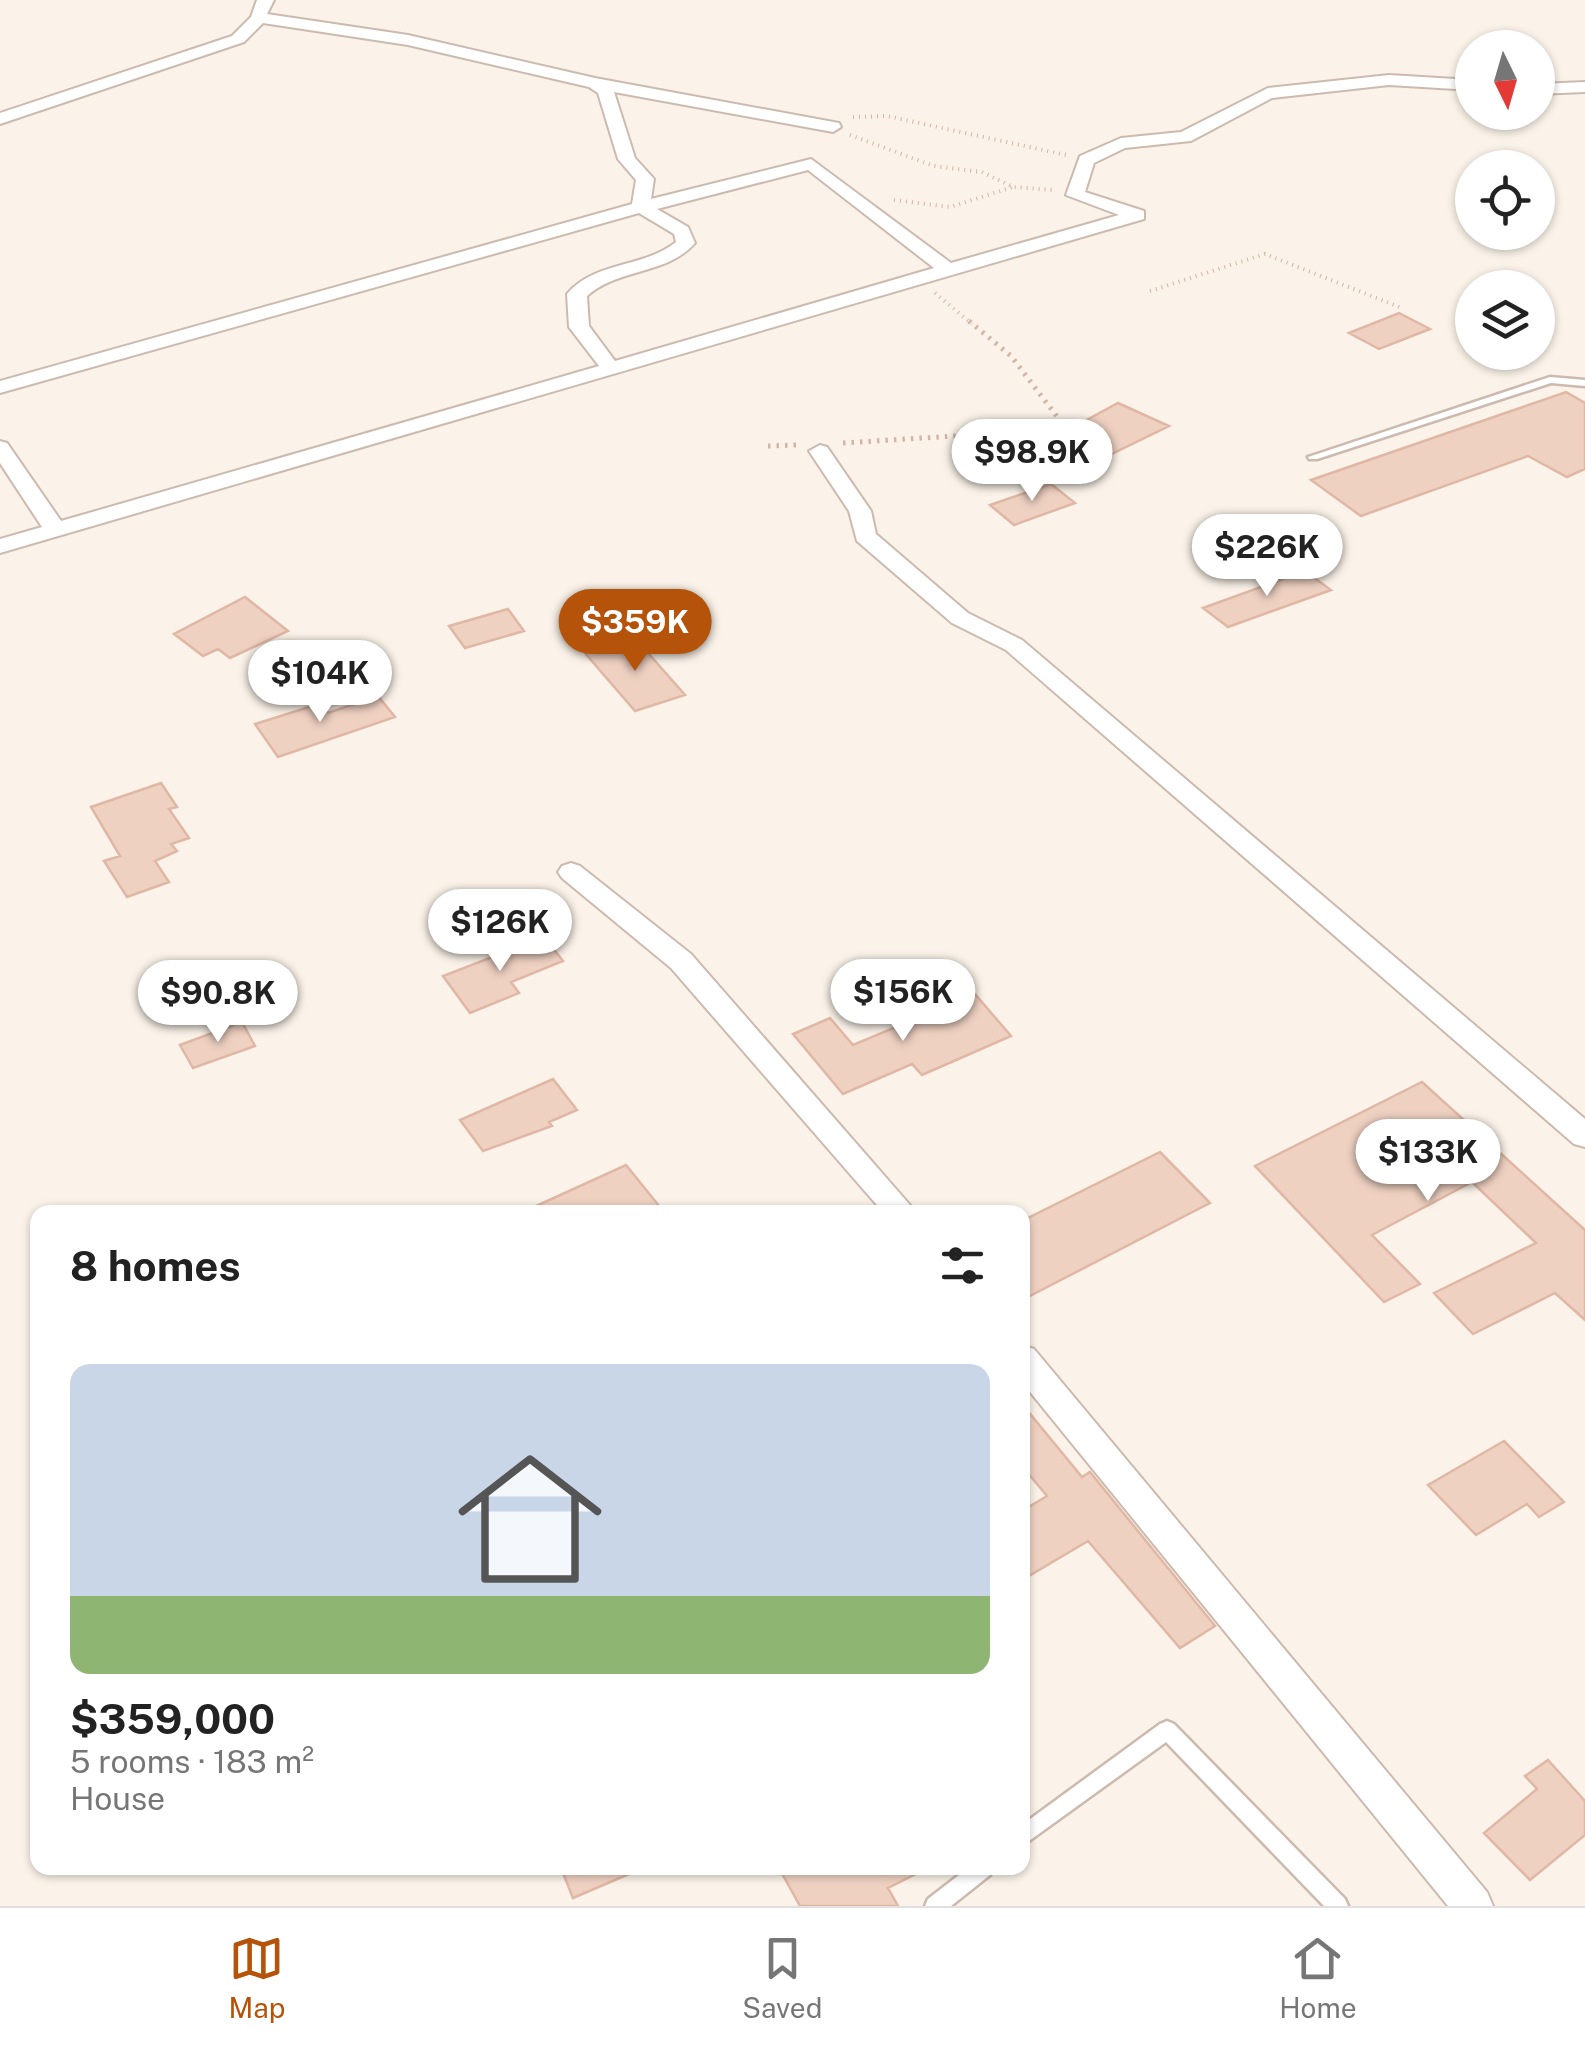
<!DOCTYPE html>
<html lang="en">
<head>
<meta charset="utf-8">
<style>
  body { margin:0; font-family:"Public Sans",sans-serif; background:#f2f2f2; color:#222; height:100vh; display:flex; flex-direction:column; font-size:38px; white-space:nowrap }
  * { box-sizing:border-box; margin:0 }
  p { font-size:32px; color:#767676 }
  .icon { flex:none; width:55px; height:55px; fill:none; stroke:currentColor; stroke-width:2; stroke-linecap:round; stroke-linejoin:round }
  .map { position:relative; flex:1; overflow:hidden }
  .panel { position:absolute; left:30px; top:1205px; width:1000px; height:670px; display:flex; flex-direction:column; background:#fff; border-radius:20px; box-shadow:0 2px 8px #0004 }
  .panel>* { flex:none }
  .needle { width:65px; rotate:175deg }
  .controls { position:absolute; left:1455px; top:30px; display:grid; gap:20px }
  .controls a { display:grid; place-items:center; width:100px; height:100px; border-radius:50%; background:#fff; box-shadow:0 2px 8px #0004; font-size:50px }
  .price { position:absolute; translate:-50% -85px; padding:0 22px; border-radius:35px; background:#fff; color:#222; font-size:32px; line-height:65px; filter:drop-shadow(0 2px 5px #0008) }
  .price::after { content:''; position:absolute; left:50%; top:60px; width:30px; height:22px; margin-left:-15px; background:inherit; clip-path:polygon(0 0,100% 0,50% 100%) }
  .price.selected { background:#b45309; color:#fff }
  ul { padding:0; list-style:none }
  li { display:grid; align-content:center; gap:20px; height:530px; padding:0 40px }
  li+li { border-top:2px solid #e0e0e0 }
  li span { display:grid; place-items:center; height:310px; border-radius:20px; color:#555 }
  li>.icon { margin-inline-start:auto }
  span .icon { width:180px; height:180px; fill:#fffc; stroke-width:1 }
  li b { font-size:42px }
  h2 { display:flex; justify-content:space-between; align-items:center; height:120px; padding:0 40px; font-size:42px }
  .menu { display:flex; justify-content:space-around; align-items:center; height:140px; border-top:2px solid #e0e0e0; background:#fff; font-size:28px; color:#767676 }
  .menu a { display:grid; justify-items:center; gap:5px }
  .menu .selected { color:#b45309 }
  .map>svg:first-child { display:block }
  .building { fill:#efd1c2; stroke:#e0b7a4; stroke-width:2.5 }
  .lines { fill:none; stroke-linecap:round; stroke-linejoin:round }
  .lane-casing { stroke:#cdbaaf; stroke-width:5 }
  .street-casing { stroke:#cdbaaf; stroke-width:4 }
  .path-far1 { stroke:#d4b4a5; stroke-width:4; stroke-dasharray:1 5; stroke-linecap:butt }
  .path { stroke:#d4b4a5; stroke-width:5; stroke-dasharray:2.5 6; stroke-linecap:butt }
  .lane { fill:#fff; fill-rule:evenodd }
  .street { fill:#fff; fill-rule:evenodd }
</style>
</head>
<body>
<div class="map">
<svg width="1585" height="1906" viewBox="0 0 1585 1906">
  <rect width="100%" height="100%" fill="#fbf3e9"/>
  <path class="building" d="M1399 313 1430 329 1379 349 1349 333Z
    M1566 392 1585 403V469L1567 477 1528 456 1361 516 1311 480Z
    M1118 403 1169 426 1097 461 1052 439Z
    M1051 484 1075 503 1014 525 990 505Z
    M1305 571 1331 590 1228 627 1203 608Z
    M245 597 288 631 230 658 218 649 203 656 174 634Z
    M508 609 524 631 465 648 449 626Z
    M634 637 685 695 635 711 585 653Z
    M378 696 395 717 278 757 255 724 322 703 328 713Z
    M161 783 177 807 169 809 189 838 171 844 177 851 155 861 169 882 127 897 104 861 120 856 91 807Z
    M544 937 563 961 511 982 519 993 470 1013 443 976Z
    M975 994 1011 1036 922 1075 912 1064 843 1094 793 1034 830 1018 853 1045Z
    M242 1022 255 1046 193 1068 180 1045Z
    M553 1079 577 1110 549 1122 552 1126 483 1151 460 1120Z
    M1422 1082 1585 1230V1320L1555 1293 1473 1334 1434 1293 1536 1243 1472 1182 1372 1235 1420 1284 1384 1302 1255 1166Z
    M1160 1152 1210 1203 1022 1300V1221Z
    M626 1165 664 1212H523Z
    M1022 1404 1082 1477 1090 1472 1215 1626 1180 1648 1088 1541 1022 1580V1511L1047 1496 1022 1466Z
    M1504 1441 1564 1502 1539 1517 1527 1504 1476 1535 1428 1485Z
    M1548 1760 1585 1801V1835L1530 1880 1484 1833 1537 1789 1525 1776Z
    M561 1868H643L573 1898Z
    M779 1868H928L888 1888 898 1906H800Z"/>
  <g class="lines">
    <defs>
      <path id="lane" d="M1550 377 1585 380V386L1551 383 1317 459H1309L1308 457Z
        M1167 1721 1174 1724 1345 1899 1348 1906H1324L1166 1742 1022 1846V1825L1160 1724Z
        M968 1868H993L990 1875 951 1906H925L928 1899Z"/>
      <path id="street" d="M257 0H274L267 14 408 35 595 78 839 123 841 127 833 132 614 92 635 158 654 179 651 199 811 159 951 263 1119 215 1066 195 1080 156 1121 138 1181 132 1268 88 1389 75 1472 80V90L1389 85 1272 98 1191 141 1125 148 1094 163 1085 192 1144 211V219L0 553V539L42 527 0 463V441L7 443 61 521 599 366 569 327 567 294C595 261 644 268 676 242L674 234 639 213 0 393V381L632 204 636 180 618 159 598 93 589 87 408 45 263 23 244 42 0 124V113L232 36 251 17ZM808 170 934 268 615 361 589 326 587 296C618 268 667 275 695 243L688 227 657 209Z
        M1585 82V92L1538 94V84Z
        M820 445 827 447 871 511 876 534 968 613 1022 640 1585 1119V1147L1574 1144 1006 650 952 623 857 541 849 511 809 451Z
        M571 863 580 866 691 954 916 1212H883L671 968 562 878 558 872 562 866Z
        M1022 1345 1034 1349 1487 1892 1493 1906H1448L1022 1382Z"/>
    </defs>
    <use href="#lane" class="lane-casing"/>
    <use href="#street" class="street-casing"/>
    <path class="path-far1" d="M853 117 887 116 1066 155
      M850 135 934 166 982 172 1013 187 1053 190
      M894 200 950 207 1013 187
      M1150 291 1265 254 1402 308
      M935 293 972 324"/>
    <path class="path" d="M969 321 1011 356 1068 431
      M843 443 1066 429
      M768 446 796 445"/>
    <use href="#lane" class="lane"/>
    <use href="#street" class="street"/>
  </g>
</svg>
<div class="controls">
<a><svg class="needle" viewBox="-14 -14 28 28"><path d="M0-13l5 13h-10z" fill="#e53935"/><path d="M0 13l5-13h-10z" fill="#767676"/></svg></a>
<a><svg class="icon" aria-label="locate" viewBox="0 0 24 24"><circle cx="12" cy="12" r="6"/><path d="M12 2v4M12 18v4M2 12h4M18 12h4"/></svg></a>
<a><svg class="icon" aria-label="layers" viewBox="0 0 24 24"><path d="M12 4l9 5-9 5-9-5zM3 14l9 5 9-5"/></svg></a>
</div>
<b class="price" style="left:1032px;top:504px">$98.9K</b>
<b class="price" style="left:1267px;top:599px">$226K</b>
<b class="price selected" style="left:635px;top:674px">$359K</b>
<b class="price" style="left:320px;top:725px">$104K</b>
<b class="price" style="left:500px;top:974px">$126K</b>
<b class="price" style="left:903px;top:1044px">$156K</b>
<b class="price" style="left:218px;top:1045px">$90.8K</b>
<b class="price" style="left:1428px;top:1204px">$133K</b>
<section class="panel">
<h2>8 homes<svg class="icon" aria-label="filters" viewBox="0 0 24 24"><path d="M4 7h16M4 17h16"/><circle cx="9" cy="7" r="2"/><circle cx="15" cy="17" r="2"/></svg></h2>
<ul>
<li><span style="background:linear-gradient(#c9d6e8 75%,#8fb573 0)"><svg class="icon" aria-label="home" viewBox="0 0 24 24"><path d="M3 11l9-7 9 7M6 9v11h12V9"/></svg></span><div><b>$359,000</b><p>5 rooms · 183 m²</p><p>House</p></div></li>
</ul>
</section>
</div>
<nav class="menu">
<a class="selected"><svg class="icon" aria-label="map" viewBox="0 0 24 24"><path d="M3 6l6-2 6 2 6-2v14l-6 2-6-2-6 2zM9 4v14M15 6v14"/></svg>Map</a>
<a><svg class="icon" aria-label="saved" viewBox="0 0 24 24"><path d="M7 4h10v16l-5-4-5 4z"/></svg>Saved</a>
<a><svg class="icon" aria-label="home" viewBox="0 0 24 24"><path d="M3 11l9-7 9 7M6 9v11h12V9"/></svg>Home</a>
</nav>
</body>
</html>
